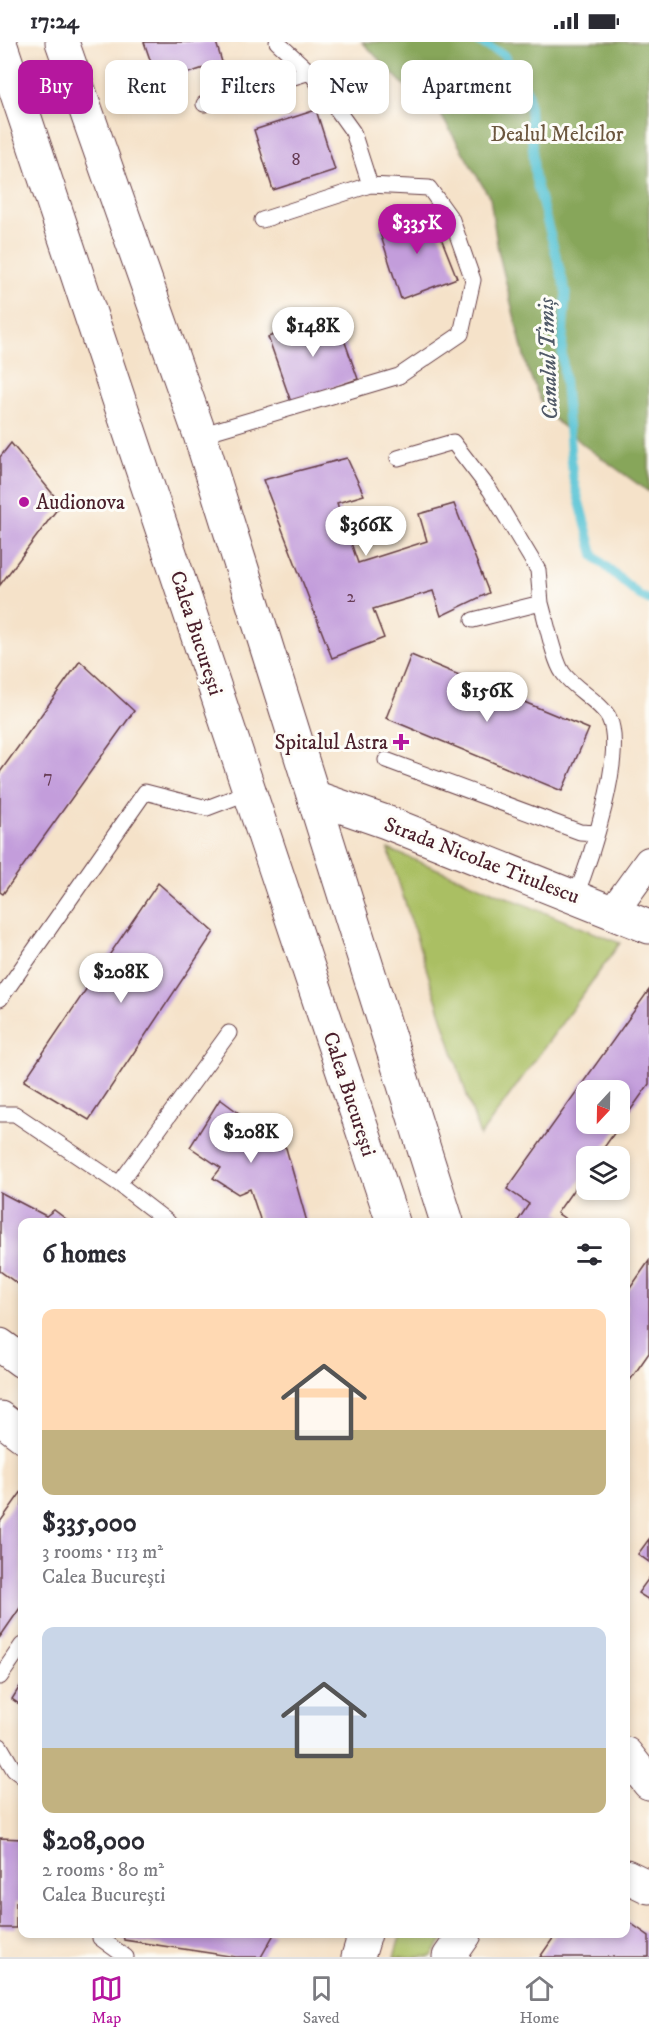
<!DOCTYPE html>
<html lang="en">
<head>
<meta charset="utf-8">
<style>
  body { margin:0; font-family:"IM FELL DW Pica",serif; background:#f7f7f7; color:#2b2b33; height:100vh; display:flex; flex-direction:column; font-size:22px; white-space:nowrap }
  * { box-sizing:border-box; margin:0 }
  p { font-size:20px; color:#7c7c81 }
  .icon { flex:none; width:33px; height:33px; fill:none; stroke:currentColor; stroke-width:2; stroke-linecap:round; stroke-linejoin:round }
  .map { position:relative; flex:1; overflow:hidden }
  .drawer { position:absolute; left:18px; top:1176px; width:612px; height:720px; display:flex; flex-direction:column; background:#fff; border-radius:12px; box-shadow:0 3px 9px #0003 }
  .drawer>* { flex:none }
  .banner { position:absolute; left:18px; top:18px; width:614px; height:54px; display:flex; gap:12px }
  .needle { width:39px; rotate:202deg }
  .controls { position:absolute; left:576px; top:1038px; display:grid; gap:12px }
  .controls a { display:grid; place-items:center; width:54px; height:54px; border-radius:12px; background:#fff; box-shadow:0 3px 9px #0003; font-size:30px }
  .price { position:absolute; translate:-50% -51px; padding:0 14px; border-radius:21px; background:#fff; color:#222; font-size:20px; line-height:39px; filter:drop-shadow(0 2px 3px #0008) }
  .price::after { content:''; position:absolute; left:50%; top:36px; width:18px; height:14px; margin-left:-9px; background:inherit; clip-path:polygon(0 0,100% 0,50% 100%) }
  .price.on { background:#b5179e; color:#fff }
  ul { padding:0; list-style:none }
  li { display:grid; align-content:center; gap:12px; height:318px; padding:0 24px }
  li span { display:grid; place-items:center; height:186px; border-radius:12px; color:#555 }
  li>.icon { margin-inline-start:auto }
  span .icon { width:108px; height:108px; fill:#fffc; stroke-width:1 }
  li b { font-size:26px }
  h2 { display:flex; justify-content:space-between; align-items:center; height:72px; padding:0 24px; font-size:26px }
  .chip { padding:0 21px; border-radius:12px; background:#fff; box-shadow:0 3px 9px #0003; font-size:21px; line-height:54px }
  .chip.on { background:#b5179e; color:#fff }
  .status { display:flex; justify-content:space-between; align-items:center; height:42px; padding:0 30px; background:#fff; direction:ltr }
  .status svg { height:16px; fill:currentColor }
  .dock { display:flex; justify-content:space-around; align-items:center; height:84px; border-top:2px solid #e1e1e2; background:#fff; font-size:16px; color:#7c7c81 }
  .dock a { display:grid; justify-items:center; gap:3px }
  .dock .on { color:#b5179e }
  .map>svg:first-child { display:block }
  .green { fill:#aabf64; stroke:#7a6f48; stroke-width:1.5 }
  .forest { fill:#87a65a; stroke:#686242; stroke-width:1.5 }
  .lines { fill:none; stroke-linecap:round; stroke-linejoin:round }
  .stream { stroke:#5bc5d6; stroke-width:9 }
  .building { fill:#c39ddb; fill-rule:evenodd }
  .lane-casing { stroke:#643c43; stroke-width:17 }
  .street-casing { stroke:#643c43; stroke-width:32 }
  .secondary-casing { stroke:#643c43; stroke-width:35 }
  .primary-casing { stroke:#643c43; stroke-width:35 }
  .lane { stroke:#fff; stroke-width:15 }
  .street { stroke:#fff; stroke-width:30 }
  .secondary { stroke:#fff; stroke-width:33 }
  .primary { stroke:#fff; stroke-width:33 }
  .poi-dot { fill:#b5179e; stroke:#fdfcf7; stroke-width:2 }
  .labels { text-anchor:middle; stroke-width:6; stroke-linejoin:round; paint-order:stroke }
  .number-label { font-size:18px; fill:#683e57 }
  .park-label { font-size:21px; fill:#6c573f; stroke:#fdfcf7 }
  .poi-label { font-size:21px; fill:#4a1f2b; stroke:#fdfcf7; text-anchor:start }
  .street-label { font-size:21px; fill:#4a1f2b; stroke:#fdfcf7 }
  .water-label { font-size:22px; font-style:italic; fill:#505967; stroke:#fdfcf7 }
</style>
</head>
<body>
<div class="status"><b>17:24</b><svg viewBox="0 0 49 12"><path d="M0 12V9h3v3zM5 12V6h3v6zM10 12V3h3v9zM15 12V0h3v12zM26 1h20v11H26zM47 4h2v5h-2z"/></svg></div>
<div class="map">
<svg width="649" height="1915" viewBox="0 0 649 1915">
  <rect width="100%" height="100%" fill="#fdfcf7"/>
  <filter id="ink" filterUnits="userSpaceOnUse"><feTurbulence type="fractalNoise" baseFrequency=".0167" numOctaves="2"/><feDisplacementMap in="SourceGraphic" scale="12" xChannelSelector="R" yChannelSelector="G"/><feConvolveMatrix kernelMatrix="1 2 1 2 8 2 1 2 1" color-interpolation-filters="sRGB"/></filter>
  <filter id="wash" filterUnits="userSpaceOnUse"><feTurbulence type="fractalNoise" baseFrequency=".008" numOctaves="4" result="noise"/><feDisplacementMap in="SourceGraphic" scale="24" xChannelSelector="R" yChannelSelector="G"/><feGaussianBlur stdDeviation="1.35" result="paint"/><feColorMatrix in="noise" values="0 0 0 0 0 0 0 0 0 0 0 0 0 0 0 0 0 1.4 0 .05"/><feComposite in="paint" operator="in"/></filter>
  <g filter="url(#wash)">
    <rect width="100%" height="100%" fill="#f5e2c9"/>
    <path class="green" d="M388 807 620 901 480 1094Z
      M401 1892H447L431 1915H394Z"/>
    <path class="forest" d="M362 0H649V450L585 404 545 369 527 326 498 208 490 156 441 73 403 42Z"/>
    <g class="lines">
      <path class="stream" d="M478 0 503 12 528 50 535 136 566 250 562 310 573 436 594 514 639 553 649 558"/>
    </g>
    <g id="blocks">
      <path class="building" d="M144 0H216L222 20 158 41Z
        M316 68 335 128 273 148 254 88Z
        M430 168 457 236 401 257 379 188Z
        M335 272 358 337 291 360 268 295Z
        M11 401 61 462 0 543V415Z
        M347 416 364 453 337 461 358 521 427 499 419 472 454 462 489 551 441 574 433 549 373 567 384 596 332 616 263 438Z
        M411 613 589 687 562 749 386 676Z
        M80 619 134 669 3 852 0 850V730Z
        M158 841 214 890 89 1078 24 1039Z
        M649 948V1042L598 1114H586V1130L557 1171 570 1180H517L529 1162 507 1147ZM586 1048H620V1082H586Z
        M220 1057 286 1106 307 1180H261L250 1147 238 1152 213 1136 221 1126 190 1105Z
        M0 1150 46 1174 54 1168 70 1180H22V1245L0 1229Z
        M649 1219V1311L626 1344V1252Z
        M22 1449V1563L0 1595V1480Z
        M649 1497V1520L638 1512Z
        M649 1536V1558L638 1551Z
        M22 1641V1664L12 1657Z
        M0 1796 22 1797V1860H16V1886H0Z
        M626 1878 649 1894V1915H540L556 1892H626Z
        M123 1892H274L261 1915H236L124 1898Z"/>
    </g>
  </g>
  <g filter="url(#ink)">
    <use href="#blocks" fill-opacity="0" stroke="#643c43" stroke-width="1.5"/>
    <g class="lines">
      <defs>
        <path id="lane" d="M277 0 310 30 353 90 370 143
          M204 62 310 30
          M200 393 399 334 461 292 473 238 452 178 429 146 370 143 262 178
          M398 416 453 400 490 448 538 528 541 561 473 578
          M541 561C546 578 554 619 563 631 574 647 601 660 609 676 626 711 590 819 575 855
          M386 718 580 790 597 791
          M0 957 145 750 207 766 249 750
          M0 1072H15L119 1142 168 1180
          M119 1142 229 991
          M0 1635 22 1603
          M0 1704 14 1728 22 1734
          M100 1892V1896L126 1915"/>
        <path id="street" d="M613 870 649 820"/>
        <path id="secondary" d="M314 755 386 780 649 885
          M0 1303 22 1319
          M0 1376 22 1393"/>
        <path id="primary" d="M62 0 200 393 447 1180
          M0 1 393 1180
          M626 1712 649 1741
          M626 1834 649 1845
          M358 1915 365 1892
          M449 1915 465 1892"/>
      </defs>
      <use href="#lane" class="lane-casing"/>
      <use href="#street" class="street-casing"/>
      <use href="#secondary" class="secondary-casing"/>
      <use href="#primary" class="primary-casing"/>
      <use href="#lane" class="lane"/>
      <use href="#street" class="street"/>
      <use href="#secondary" class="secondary"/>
      <use href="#primary" class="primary"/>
    </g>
  </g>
  <g class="poi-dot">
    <circle cx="24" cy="460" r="6"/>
    <path d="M398 691h6v6h6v6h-6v6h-6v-6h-6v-6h6z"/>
  </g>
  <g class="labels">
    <g class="number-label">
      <text x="296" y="123">8</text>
      <text x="351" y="560">2</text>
      <text x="48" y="740">7</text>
    </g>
    <g class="park-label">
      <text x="557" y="99">Dealul Melcilor</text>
    </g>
    <g class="poi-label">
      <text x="36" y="467">Audionova</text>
      <text x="388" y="707" text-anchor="end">Spitalul Astra</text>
    </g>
    <g class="street-label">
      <text transform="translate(197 591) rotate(72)" y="7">Calea București</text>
      <text transform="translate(482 818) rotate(21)" y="7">Strada Nicolae Titulescu</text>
      <text transform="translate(350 1052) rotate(72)" y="7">Calea București</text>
    </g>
    <g class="water-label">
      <text transform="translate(547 317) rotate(-92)" y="8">Canalul Timiș</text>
    </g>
  </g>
</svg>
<div class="controls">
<a><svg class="needle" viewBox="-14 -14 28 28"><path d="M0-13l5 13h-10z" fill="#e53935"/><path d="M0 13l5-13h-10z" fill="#7c7c81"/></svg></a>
<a><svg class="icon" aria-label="layers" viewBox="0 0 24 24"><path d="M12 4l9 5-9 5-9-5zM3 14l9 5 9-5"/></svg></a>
</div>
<b class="price on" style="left:417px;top:213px">$335K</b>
<b class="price" style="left:313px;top:316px">$148K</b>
<b class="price" style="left:366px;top:515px">$366K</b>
<b class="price" style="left:487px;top:681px">$156K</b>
<b class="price" style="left:121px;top:962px">$208K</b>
<b class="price" style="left:251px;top:1122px">$208K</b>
<div class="banner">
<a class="chip on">Buy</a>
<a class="chip">Rent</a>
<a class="chip">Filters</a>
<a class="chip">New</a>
<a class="chip">Apartment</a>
</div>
<section class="drawer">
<h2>6 homes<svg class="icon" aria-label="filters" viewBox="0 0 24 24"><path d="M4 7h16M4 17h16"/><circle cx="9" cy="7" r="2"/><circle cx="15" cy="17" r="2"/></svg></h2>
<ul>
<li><span style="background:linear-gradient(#ffd9b3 65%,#c2b280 0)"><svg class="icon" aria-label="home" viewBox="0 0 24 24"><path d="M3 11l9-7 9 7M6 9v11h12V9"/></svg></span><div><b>$335,000</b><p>3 rooms · 113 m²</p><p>Calea București</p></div></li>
<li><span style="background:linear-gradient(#c9d6e8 65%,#c2b280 0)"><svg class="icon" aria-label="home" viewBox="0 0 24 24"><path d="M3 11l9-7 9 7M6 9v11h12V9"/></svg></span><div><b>$208,000</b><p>2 rooms · 80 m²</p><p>Calea București</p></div></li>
</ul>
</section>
</div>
<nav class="dock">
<a class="on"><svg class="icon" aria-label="map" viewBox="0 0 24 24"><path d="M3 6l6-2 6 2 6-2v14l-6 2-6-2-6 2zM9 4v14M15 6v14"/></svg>Map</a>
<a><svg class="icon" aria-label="saved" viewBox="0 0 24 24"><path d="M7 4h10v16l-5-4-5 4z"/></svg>Saved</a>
<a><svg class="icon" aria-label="home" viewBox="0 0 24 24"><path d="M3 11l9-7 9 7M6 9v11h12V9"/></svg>Home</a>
</nav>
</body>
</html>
